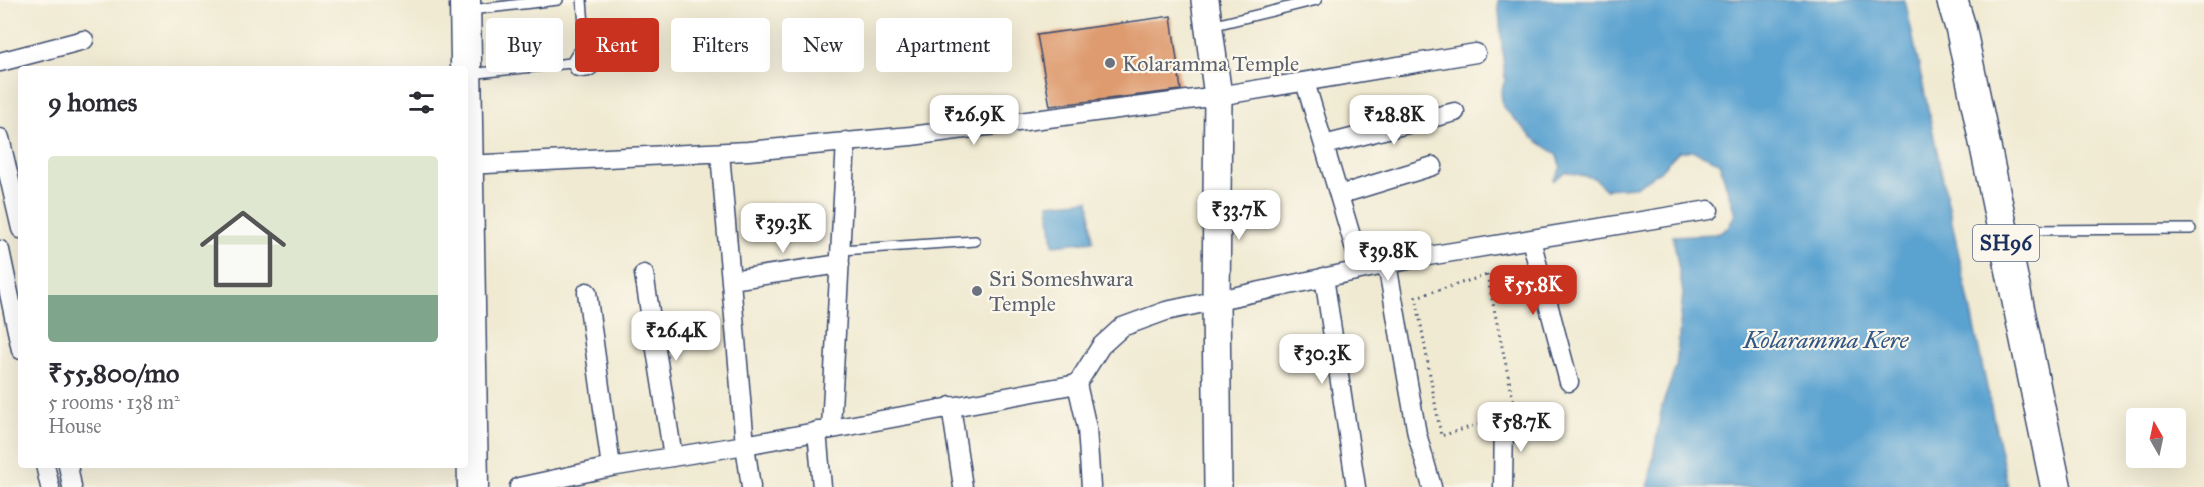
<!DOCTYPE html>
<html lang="en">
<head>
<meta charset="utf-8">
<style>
  body { margin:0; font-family:"IM FELL Great Primer",serif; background:#f2f2f3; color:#2b2b33; height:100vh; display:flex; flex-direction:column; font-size:22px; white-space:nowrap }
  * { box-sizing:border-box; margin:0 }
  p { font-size:20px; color:#7c7c81 }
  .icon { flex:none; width:33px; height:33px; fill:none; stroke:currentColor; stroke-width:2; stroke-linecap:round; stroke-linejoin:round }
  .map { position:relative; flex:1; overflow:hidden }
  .details { position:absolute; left:18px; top:66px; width:450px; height:402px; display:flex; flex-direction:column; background:#fff; border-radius:6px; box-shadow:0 6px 24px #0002 }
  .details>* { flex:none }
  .guide { position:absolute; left:486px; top:18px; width:570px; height:54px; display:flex; gap:12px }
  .needle { width:39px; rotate:351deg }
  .controls { position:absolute; left:2126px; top:408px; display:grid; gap:12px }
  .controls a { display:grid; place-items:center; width:60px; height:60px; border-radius:6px; background:#fff; box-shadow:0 6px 24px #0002; font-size:30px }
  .price { position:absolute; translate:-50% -51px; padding:0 14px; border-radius:12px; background:#fff; color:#222; font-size:20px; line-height:39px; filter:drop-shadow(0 2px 3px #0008) }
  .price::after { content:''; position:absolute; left:50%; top:36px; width:18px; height:14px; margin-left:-9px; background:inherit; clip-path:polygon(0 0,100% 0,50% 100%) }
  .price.active { background:#c8321e; color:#fff }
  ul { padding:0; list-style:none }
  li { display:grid; align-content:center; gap:12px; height:318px; padding:0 30px }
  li+li { border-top:2px solid #e1e1e2 }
  li span { display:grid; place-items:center; height:186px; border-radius:6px; color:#555 }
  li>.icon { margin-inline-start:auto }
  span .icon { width:108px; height:108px; fill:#fffc; stroke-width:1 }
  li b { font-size:26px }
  h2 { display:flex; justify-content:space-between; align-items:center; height:72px; padding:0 30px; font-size:26px }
  .tag { padding:0 21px; border-radius:6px; background:#fff; box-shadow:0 6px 24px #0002; font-size:21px; line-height:54px }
  .tag.active { background:#c8321e; color:#fff }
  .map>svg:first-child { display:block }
  .water { fill:#5aa2d0; stroke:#3a6897; stroke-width:1.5 }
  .building { fill:#de9b6f }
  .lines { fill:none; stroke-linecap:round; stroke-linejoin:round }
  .lane-casing { stroke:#3b4b6f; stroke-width:12 }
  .street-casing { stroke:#3b4b6f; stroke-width:21 }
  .secondary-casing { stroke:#3b4b6f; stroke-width:30 }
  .primary-casing { stroke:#3b4b6f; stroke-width:33 }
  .path { stroke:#3b4b6f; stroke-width:3; stroke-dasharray:1.5 4.5; stroke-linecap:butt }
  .lane { stroke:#fff; stroke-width:9 }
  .street { stroke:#fff; stroke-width:18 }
  .secondary { stroke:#fff; stroke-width:27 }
  .primary { stroke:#fff; stroke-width:30 }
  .worship-dot { fill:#6b7280; stroke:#fbf7ec; stroke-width:2 }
  .labels { text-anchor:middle; stroke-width:4.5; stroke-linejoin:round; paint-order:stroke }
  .shield { fill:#fbf7ec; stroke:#5e6b89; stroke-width:1.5 }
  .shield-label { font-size:21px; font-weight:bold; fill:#1b2f5e }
  .worship-label { font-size:22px; fill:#5b616d; stroke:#fbf7ec; text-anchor:start }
  .water-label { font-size:24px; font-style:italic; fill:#315786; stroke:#fbf7ec }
</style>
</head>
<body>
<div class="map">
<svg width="2204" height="487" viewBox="0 0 2204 487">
  <rect width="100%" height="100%" fill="#fbf7ec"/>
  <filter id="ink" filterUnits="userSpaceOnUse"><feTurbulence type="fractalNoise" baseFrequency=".0167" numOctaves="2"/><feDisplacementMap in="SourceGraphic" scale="12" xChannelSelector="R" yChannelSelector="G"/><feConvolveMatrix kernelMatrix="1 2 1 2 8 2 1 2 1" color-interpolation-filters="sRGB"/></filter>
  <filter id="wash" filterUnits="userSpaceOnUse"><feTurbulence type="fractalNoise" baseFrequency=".008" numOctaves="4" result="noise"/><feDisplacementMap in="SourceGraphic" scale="24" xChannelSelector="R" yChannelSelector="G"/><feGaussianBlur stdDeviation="1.35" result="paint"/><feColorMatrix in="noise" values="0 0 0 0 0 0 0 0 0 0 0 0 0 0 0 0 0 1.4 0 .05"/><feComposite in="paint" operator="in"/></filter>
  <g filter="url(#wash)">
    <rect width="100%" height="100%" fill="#f0ead2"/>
    <path class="water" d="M1498 0H1905L2008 487H1648L1662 406 1676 367 1683 293 1673 236 1715 234 1728 228 1735 214 1719 162 1693 151H1679L1659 172 1635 187 1605 189 1594 178 1566 172 1553 181 1561 168 1556 154 1533 138 1503 107 1501 93 1505 80Z
      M1089 200 1093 241 1053 245 1049 204Z"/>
    <g id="blocks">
      <path class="building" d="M1171 16 1181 90 1050 106 1037 35Z"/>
    </g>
  </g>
  <g filter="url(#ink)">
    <use href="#blocks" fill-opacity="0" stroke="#3b4b6f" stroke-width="1.5"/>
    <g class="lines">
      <defs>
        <path id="lane" d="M582 0 586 51
          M470 10 558 0
          M1211 26 1317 0
          M586 51 595 55 598 63C592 72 587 74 576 71L571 63 577 53Z
          M598 63 651 59
          M469 74 571 63
          M2008 230 2191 229
          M841 250 975 241"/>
        <path id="street" d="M0 62 84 40
          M1305 82 1361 269
          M0 138 21 229
          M1324 145 1455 112
          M720 153 745 445 751 487
          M465 165 748 151 911 136 1218 96 1476 53
          M1339 195 1433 166
          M1531 240 1569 382
          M0 250 21 350
          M1387 264 1417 434 1432 487
          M644 274 673 457
          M1324 277 1356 487
          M731 280 840 264
          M587 292 611 467
          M1077 384 1101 346 1122 327 1166 311 1422 257 1709 210
          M951 406 963 487
          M831 428 846 141
          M817 431 822 487
          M45 465 50 487
          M68 465 72 487
          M519 487 611 467 745 445 1077 384 1087 428 1091 487
          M1503 487 1504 418"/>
        <path id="secondary" d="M1205 0 1218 96 1216 301 1218 487"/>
        <path id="primary" d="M465 0 473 487
          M1952 0 1961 29 2056 487"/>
      </defs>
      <use href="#lane" class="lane-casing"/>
      <use href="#street" class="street-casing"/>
      <use href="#secondary" class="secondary-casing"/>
      <use href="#primary" class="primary-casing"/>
      <path class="path" d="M1487 275 1516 413 1441 436 1416 297Z"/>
      <use href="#lane" class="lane"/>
      <use href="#street" class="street"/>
      <use href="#secondary" class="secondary"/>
      <use href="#primary" class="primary"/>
    </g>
  </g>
  <g class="worship-dot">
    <circle cx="1110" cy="63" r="6"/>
    <circle cx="977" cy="291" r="6"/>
  </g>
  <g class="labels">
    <rect class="shield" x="1973" y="225" width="66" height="36" rx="4.5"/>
    <g class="shield-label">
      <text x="2006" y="250">SH96</text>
    </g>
    <g class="worship-label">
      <text x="1122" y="71">Kolaramma Temple</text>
      <text x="989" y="286">Sri Someshwara<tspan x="989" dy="25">Temple</tspan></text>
    </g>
    <g class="water-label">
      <text x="1826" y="348">Kolaramma Kere</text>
    </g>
  </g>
</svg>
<div class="controls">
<a><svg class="needle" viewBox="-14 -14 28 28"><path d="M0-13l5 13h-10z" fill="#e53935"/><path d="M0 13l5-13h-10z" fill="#7c7c81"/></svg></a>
</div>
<b class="price" style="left:974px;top:146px">₹26.9K</b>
<b class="price" style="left:1394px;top:146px">₹28.8K</b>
<b class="price" style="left:1239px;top:241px">₹33.7K</b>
<b class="price" style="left:783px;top:254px">₹39.3K</b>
<b class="price" style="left:1388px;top:282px">₹39.8K</b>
<b class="price active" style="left:1533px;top:316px">₹55.8K</b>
<b class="price" style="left:676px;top:362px">₹26.4K</b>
<b class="price" style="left:1322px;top:385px">₹30.3K</b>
<b class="price" style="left:1521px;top:453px">₹58.7K</b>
<div class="guide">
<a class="tag">Buy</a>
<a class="tag active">Rent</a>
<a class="tag">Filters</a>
<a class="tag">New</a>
<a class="tag">Apartment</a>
</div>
<section class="details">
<h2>9 homes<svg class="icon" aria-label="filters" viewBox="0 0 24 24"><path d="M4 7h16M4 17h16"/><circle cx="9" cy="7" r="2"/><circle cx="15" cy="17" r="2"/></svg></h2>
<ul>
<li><span style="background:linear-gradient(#dfe7d0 75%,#7fa58c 0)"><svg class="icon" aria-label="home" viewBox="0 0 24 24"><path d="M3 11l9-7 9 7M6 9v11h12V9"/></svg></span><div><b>₹55,800/mo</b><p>5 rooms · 138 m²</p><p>House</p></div></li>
</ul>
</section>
</div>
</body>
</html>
